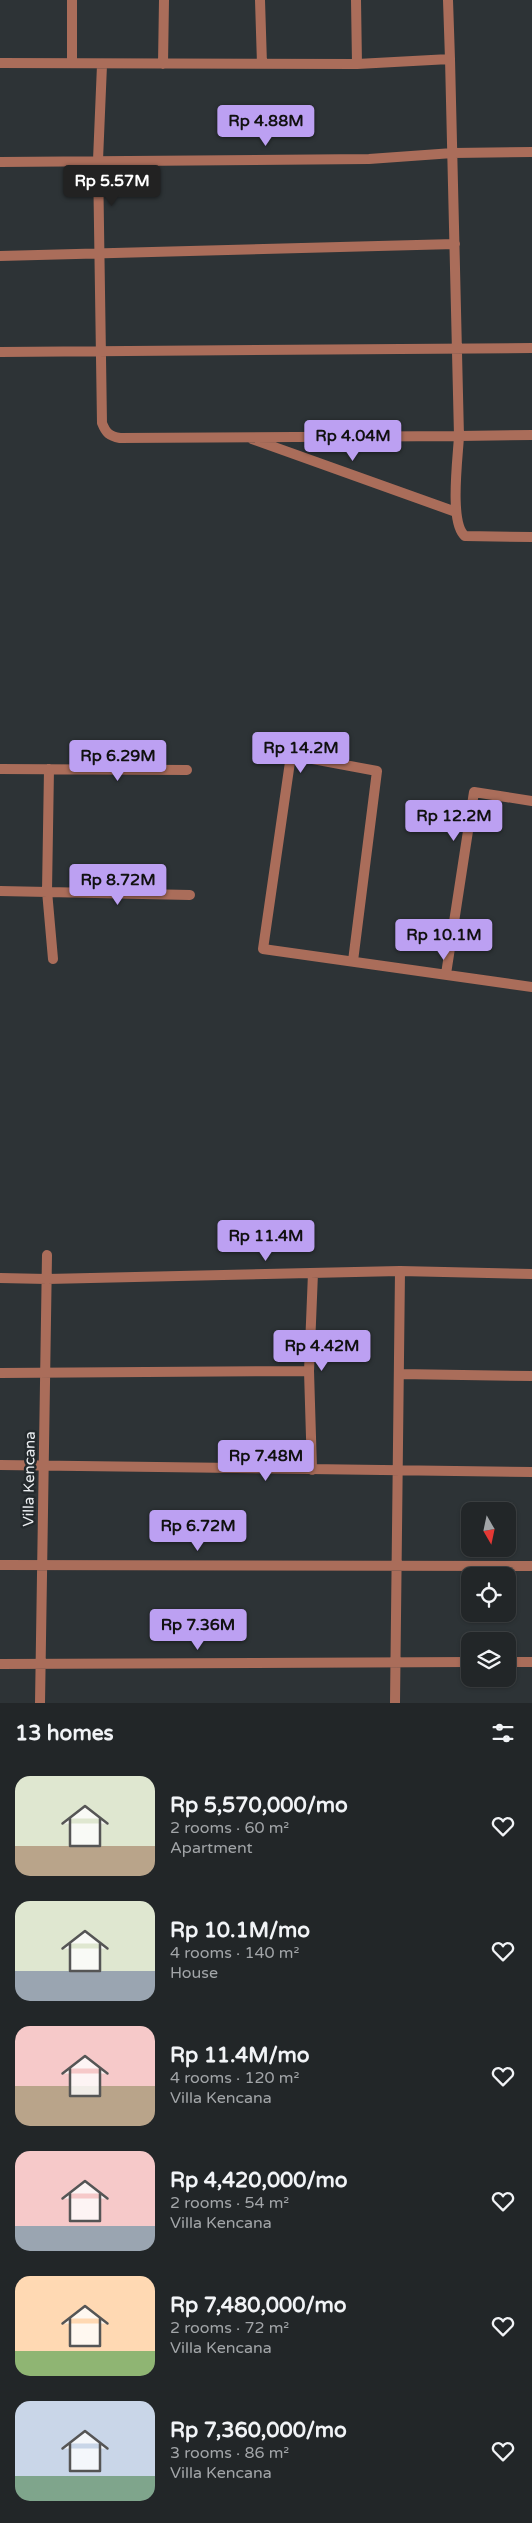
<!DOCTYPE html>
<html lang="en">
<head>
<meta charset="utf-8">
<style>
  body { margin:0; font-family:"Varela Round",sans-serif; background:#2e3234; color:#f1f3f6; height:100vh; display:flex; flex-direction:column; font-size:19px; white-space:nowrap }
  * { box-sizing:border-box; margin:0 }
  p { font-size:16px; color:#a2a5a8 }
  .icon { flex:none; width:28px; height:28px; fill:none; stroke:currentColor; stroke-width:2; stroke-linecap:round; stroke-linejoin:round }
  .map { position:relative; height:1703px; overflow:hidden }
  .side { display:flex; flex-direction:column; background:#222628; flex:1 }
  .side>* { flex:none }
  .needle { width:32px; rotate:171deg }
  .buttons { position:absolute; left:461px; top:1502px; display:grid; gap:10px }
  .buttons a { display:grid; place-items:center; width:55px; height:55px; border-radius:10px; background:#222628; box-shadow:0 1px 4px #0004,0 0 0 1px #3f4345; font-size:25px }
  .price { position:absolute; translate:-50% -42px; padding:0 11px; border-radius:5px; background:#bca0f2; color:#111; font-size:16px; line-height:32px; filter:drop-shadow(0 1px 2px #0008) }
  .price::after { content:''; position:absolute; left:50%; top:30px; width:15px; height:11px; margin-left:-8px; background:inherit; clip-path:polygon(0 0,100% 0,50% 100%) }
  .price.selected { background:#222; color:#fff }
  ul { padding:0; list-style:none }
  li { display:flex; align-items:center; gap:15px; height:125px; padding:0 15px }
  li span { display:grid; place-items:center; flex:none; width:140px; height:100px; border-radius:15px; color:#555 }
  li>.icon { margin-inline-start:auto }
  span .icon { width:60px; height:60px; fill:#fffc; stroke-width:1 }
  li b { font-size:21px }
  h2 { display:flex; justify-content:space-between; align-items:center; height:60px; padding:0 15px; font-size:21px }
  .map>svg:first-child { display:block }
  .lines { fill:none; stroke-linecap:round; stroke-linejoin:round }
  .street { stroke:#aa6d5a; stroke-width:10 }
  .labels { text-anchor:middle; stroke-width:5; stroke-linejoin:round; paint-order:stroke }
  .street-label { font-size:15px; fill:#ebeef1; stroke:#23292c }
</style>
</head>
<body>
<div class="map">
<svg width="532" height="1703" viewBox="0 0 532 1703">
  <rect width="100%" height="100%" fill="#2d3336"/>
  <g class="lines">
    <path class="street" d="M72 0V63
      M260 0 262 64
      M356 0 357 64
      M448 0 450 59
      M0 63 357 64 450 59 459 436 120 438C109 436 106 433 102 423L98 160 102 65
      M163 64 164 0
      M0 162 369 159 453 153 532 152
      M0 256 455 244
      M0 352 532 348
      M532 435 459 436C458 457 449 523 465 536L532 537
      M252 439 456 512
      M0 769 187 770
      M49 769 47 891 53 959
      M0 891 190 895
      M353 961 377 771 291 755 263 949 532 987
      M446 974 474 792 532 801
      M0 1278 47 1279 400 1271 532 1274
      M0 1373 309 1371
      M399 1374 532 1376
      M0 1465 532 1472
      M312 1470 309 1371 313 1273
      M0 1565 532 1566
      M508 1662H532
      M0 1664 470 1662
      M40 1703 47 1255
      M395 1703 400 1271"/>
  </g>
  <g class="labels">
    <g class="street-label">
      <text transform="translate(29 1479) rotate(-89)" y="5">Villa Kencana</text>
    </g>
  </g>
</svg>
<div class="buttons">
<a><svg class="needle" viewBox="-14 -14 28 28"><path d="M0-13l5 13h-10z" fill="#e53935"/><path d="M0 13l5-13h-10z" fill="#a2a5a8"/></svg></a>
<a><svg class="icon" aria-label="locate" viewBox="0 0 24 24"><circle cx="12" cy="12" r="6"/><path d="M12 2v4M12 18v4M2 12h4M18 12h4"/></svg></a>
<a><svg class="icon" aria-label="layers" viewBox="0 0 24 24"><path d="M12 4l9 5-9 5-9-5zM3 14l9 5 9-5"/></svg></a>
</div>
<b class="price" style="left:266px;top:147px">Rp 4.88M</b>
<b class="price selected" style="left:112px;top:207px">Rp 5.57M</b>
<b class="price" style="left:353px;top:462px">Rp 4.04M</b>
<b class="price" style="left:301px;top:774px">Rp 14.2M</b>
<b class="price" style="left:118px;top:782px">Rp 6.29M</b>
<b class="price" style="left:454px;top:842px">Rp 12.2M</b>
<b class="price" style="left:118px;top:906px">Rp 8.72M</b>
<b class="price" style="left:444px;top:961px">Rp 10.1M</b>
<b class="price" style="left:266px;top:1262px">Rp 11.4M</b>
<b class="price" style="left:322px;top:1372px">Rp 4.42M</b>
<b class="price" style="left:266px;top:1482px">Rp 7.48M</b>
<b class="price" style="left:198px;top:1552px">Rp 6.72M</b>
<b class="price" style="left:198px;top:1651px">Rp 7.36M</b>
</div>
<section class="side">
<h2>13 homes<svg class="icon" aria-label="filters" viewBox="0 0 24 24"><path d="M4 7h16M4 17h16"/><circle cx="9" cy="7" r="2"/><circle cx="15" cy="17" r="2"/></svg></h2>
<ul>
<li><span style="background:linear-gradient(#dfe7d0 70%,#b9a48a 0)"><svg class="icon" aria-label="home" viewBox="0 0 24 24"><path d="M3 11l9-7 9 7M6 9v11h12V9"/></svg></span><div><b>Rp 5,570,000/mo</b><p>2 rooms · 60 m²</p><p>Apartment</p></div><svg class="icon" aria-label="heart" viewBox="0 0 24 24"><path d="M12 20l-8-8c-3-5 5-10 8-4 3-6 11-1 8 4z"/></svg></li>
<li><span style="background:linear-gradient(#dfe7d0 70%,#9aa5b1 0)"><svg class="icon" aria-label="home" viewBox="0 0 24 24"><path d="M3 11l9-7 9 7M6 9v11h12V9"/></svg></span><div><b>Rp 10.1M/mo</b><p>4 rooms · 140 m²</p><p>House</p></div><svg class="icon" aria-label="heart" viewBox="0 0 24 24"><path d="M12 20l-8-8c-3-5 5-10 8-4 3-6 11-1 8 4z"/></svg></li>
<li><span style="background:linear-gradient(#f6c9c9 60%,#b9a48a 0)"><svg class="icon" aria-label="home" viewBox="0 0 24 24"><path d="M3 11l9-7 9 7M6 9v11h12V9"/></svg></span><div><b>Rp 11.4M/mo</b><p>4 rooms · 120 m²</p><p>Villa Kencana</p></div><svg class="icon" aria-label="heart" viewBox="0 0 24 24"><path d="M12 20l-8-8c-3-5 5-10 8-4 3-6 11-1 8 4z"/></svg></li>
<li><span style="background:linear-gradient(#f6c9c9 75%,#9aa5b1 0)"><svg class="icon" aria-label="home" viewBox="0 0 24 24"><path d="M3 11l9-7 9 7M6 9v11h12V9"/></svg></span><div><b>Rp 4,420,000/mo</b><p>2 rooms · 54 m²</p><p>Villa Kencana</p></div><svg class="icon" aria-label="heart" viewBox="0 0 24 24"><path d="M12 20l-8-8c-3-5 5-10 8-4 3-6 11-1 8 4z"/></svg></li>
<li><span style="background:linear-gradient(#ffd9b3 75%,#8fb573 0)"><svg class="icon" aria-label="home" viewBox="0 0 24 24"><path d="M3 11l9-7 9 7M6 9v11h12V9"/></svg></span><div><b>Rp 7,480,000/mo</b><p>2 rooms · 72 m²</p><p>Villa Kencana</p></div><svg class="icon" aria-label="heart" viewBox="0 0 24 24"><path d="M12 20l-8-8c-3-5 5-10 8-4 3-6 11-1 8 4z"/></svg></li>
<li><span style="background:linear-gradient(#c9d6e8 75%,#7fa58c 0)"><svg class="icon" aria-label="home" viewBox="0 0 24 24"><path d="M3 11l9-7 9 7M6 9v11h12V9"/></svg></span><div><b>Rp 7,360,000/mo</b><p>3 rooms · 86 m²</p><p>Villa Kencana</p></div><svg class="icon" aria-label="heart" viewBox="0 0 24 24"><path d="M12 20l-8-8c-3-5 5-10 8-4 3-6 11-1 8 4z"/></svg></li>
</ul>
</section>
</body>
</html>
